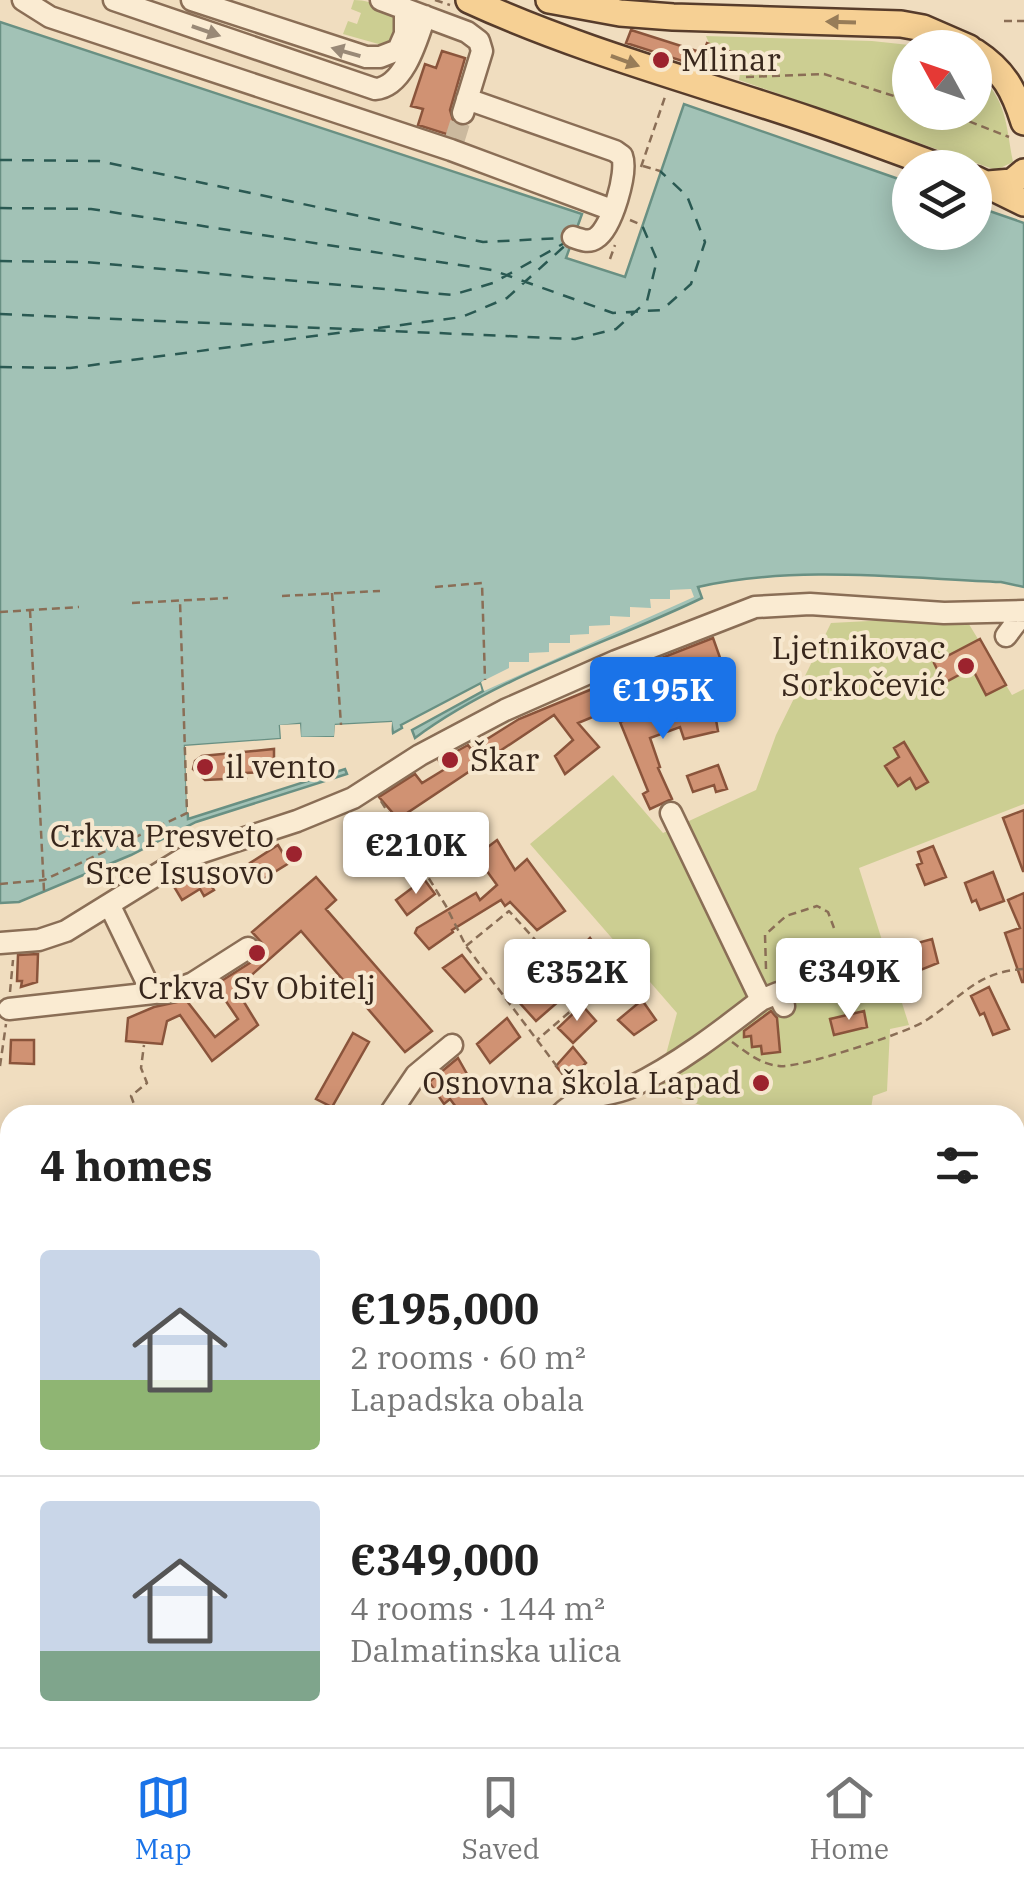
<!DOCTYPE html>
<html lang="en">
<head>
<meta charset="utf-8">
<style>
  body { margin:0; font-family:"IBM Plex Serif",serif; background:#f2f2f2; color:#222; height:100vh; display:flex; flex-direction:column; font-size:38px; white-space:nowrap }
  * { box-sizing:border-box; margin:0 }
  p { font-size:32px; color:#767676 }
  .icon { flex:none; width:55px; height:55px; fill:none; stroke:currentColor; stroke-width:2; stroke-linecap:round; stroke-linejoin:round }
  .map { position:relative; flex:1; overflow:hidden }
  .sheet { position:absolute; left:0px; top:1105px; width:1025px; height:642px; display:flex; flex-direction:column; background:#fff; border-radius:30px 30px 0 0; box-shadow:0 5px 25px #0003 }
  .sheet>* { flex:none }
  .needle { width:65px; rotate:310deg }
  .controls { position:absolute; left:892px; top:30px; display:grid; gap:20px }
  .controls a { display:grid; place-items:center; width:100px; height:100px; border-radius:50%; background:#fff; box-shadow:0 5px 25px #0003; font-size:50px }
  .price { position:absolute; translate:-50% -85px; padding:0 22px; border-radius:10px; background:#fff; color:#222; font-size:32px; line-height:65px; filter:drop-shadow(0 2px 5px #0008) }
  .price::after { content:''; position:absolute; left:50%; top:60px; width:30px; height:22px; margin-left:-15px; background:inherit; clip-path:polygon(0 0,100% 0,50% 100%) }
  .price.on { background:#1a73e8; color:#fff }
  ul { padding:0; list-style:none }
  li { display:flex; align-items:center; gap:30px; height:250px; padding:0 40px }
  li+li { border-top:2px solid #e0e0e0 }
  li span { display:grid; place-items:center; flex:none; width:280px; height:200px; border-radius:10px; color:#555 }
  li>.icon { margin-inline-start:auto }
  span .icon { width:120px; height:120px; fill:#fffc; stroke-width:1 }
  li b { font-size:42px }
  h2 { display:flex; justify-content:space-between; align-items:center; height:120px; padding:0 40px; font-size:42px }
  .menu { display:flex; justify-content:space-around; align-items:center; height:140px; border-top:2px solid #e0e0e0; background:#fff; font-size:28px; color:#767676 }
  .menu a { display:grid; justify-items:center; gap:5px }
  .menu .on { color:#1a73e8 }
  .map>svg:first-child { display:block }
  .green { fill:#ccce92 }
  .water { fill:#a2c2b6; stroke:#699083; stroke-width:2.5 }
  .pier { fill:#f0ddbf }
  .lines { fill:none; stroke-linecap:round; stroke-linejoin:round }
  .ferry { stroke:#2a5952; stroke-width:2.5; stroke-dasharray:12 10; stroke-linecap:butt }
  .building { fill:#d09273; stroke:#8a543b; stroke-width:2.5 }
  .minor-tunnel { stroke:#cbb99e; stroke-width:20; stroke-dasharray:20 10; stroke-linecap:butt }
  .minor-casing { stroke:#8a6e56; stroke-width:25 }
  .major-casing { stroke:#573c2b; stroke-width:30 }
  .path { stroke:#8a6e56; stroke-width:2.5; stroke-dasharray:8 5; stroke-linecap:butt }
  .minor { stroke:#faebd2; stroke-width:20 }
  .major { stroke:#f6d094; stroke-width:25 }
  .oneway { fill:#977c58 }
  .oneway2 { fill:#998977 }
  .poi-dot { fill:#9c232e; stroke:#f7e8cf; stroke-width:4 }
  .labels { text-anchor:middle; stroke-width:8; stroke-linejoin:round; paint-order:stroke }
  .poi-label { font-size:32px; fill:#38271c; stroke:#f7e8cf; text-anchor:start }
</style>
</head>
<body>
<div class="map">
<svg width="1024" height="1747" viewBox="0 0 1024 1747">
  <rect width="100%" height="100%" fill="#f0ddbf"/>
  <path class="green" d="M354 0C374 0 399 12 400 34L388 45H382L343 34 348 21 357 24 361 13 351 9Z
    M706 36 872 41 928 47 910 48V112H975V70C1008 102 1005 121 1013 162L996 170 739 80 743 55 709 43Z
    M964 616 1012 695 1024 689V804L859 868 909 1025 890 1029 887 1091 873 1096 870 1115H735L656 1092 677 1013 530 844 613 775 663 833 756 790 776 735 831 623Z
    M301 1738H475L461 1747H304Z"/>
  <path class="water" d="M0 22 582 214 566 258 625 277 684 104 910 183V232H975V206L1024 223V587L1001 582C902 578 795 565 698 587L702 598C607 644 500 675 415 738L412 730 483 691 481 683 401 725 402 728 393 733 391 722 336 725 335 737 300 738V724L280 726 281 739 185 746 188 819 345 769 347 774 196 822 131 855 19 902 0 903Z"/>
  <path class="pier" d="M691 589 694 597 484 691 481 682 509 668V662H529V653L549 652V643H570V635L589 634V626L610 625V616L630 617V607L651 608 650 599H670V590Z
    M392 722 391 738 387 727 340 730V738L336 742H300L295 739V729L286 730V740L282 744 190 751 192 812 187 813 185 746 281 739 280 725 300 724 301 737H334L335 725Z"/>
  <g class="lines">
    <path class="ferry" d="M0 160 99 161 483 242 562 238
      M0 208 91 209 492 270 613 313 662 310 691 284 705 242 687 196 660 171
      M0 261 85 262 452 295 493 283 568 241
      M0 314 575 339 616 329 647 301 657 260 642 225
      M378 328 462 317 507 298 569 242
      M0 367 70 368 360 330"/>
  </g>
  <path class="building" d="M631 30 703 53 707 43 734 53 728 69 701 59 698 66 626 43Z
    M442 51 465 58 450 110 454 123 466 126 462 139 418 125 423 109 411 106 425 64 436 68Z
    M713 638 724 669 669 688 659 659Z
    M980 639 1006 685 986 695 972 668 944 683 934 663Z
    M597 687 607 711 578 723 599 747 565 774 555 756 573 740 554 715 398 819 379 797 415 774 422 783 445 769 439 761 468 745 471 749 519 719Z
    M713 703 718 731 684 739 680 727 650 738 660 767 658 768 672 799 650 809 643 794 648 791 620 722 666 705 670 715Z
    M904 742 928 782 916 789 910 778 898 786 885 766 899 757 894 748Z
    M274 749V772L245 773 246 778 205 780 193 769 195 761 202 756Z
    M718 765 727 789 716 792 714 785 693 792 687 776Z
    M1024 810V871H1023L1003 818Z
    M497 840 515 870 527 859 565 911 537 930 510 902 505 906 501 900 452 930 453 932 429 949 415 933 417 928 476 893 480 900 497 885 476 856Z
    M278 845 289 863 260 881 250 863Z
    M933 846 946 877 925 885 917 865 922 863 918 852Z
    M204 866 214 882 210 884 214 890 204 896 200 889 182 900 173 885Z
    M993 872 1004 901 980 910 976 900 972 902 965 883Z
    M316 877 336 900 326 909 432 1031 405 1052 301 931 236 989 258 1025 212 1061 180 1015 167 1021 162 1044 126 1041 128 1018 154 1007 186 1000 215 1037 238 1019 215 985 256 959 262 943 252 932Z
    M424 879 435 894 407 915 396 900Z
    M1024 893V982H1022L1005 933 1020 928 1008 900Z
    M590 938 609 964 594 977 591 973 582 981 566 962Z
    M932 939 938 963 903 977 894 958 912 950 910 945Z
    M38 954 37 982 21 987 22 981H17L18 955Z
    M462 955 481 979 465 992 443 968Z
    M542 979 560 1000 536 1021 518 1001Z
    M989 987 1009 1029 993 1035 984 1013 980 1015 971 996Z
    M642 1000 656 1020 634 1035 618 1020Z
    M582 1005 596 1021 573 1043 558 1028Z
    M771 1011 777 1018 780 1052 762 1054 761 1046 752 1047 751 1036 744 1037V1031Z
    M864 1011 867 1027 834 1035 830 1019Z
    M507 1018 520 1037 490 1063 477 1044Z
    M353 1033 369 1042 332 1107 316 1099Z
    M11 1040H34V1064L10 1063Z
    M573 1047 586 1063 568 1081 556 1066Z
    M458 1058 471 1081 493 1115H462L450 1099 444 1104 429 1082Z"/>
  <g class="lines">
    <path class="minor-tunnel" d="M454 142 463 113"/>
    <defs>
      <path id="minor" d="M23 0 50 17 451 150 612 210
        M114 0 375 89C404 87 417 40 425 16
        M192 0 366 57H380L398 50 405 34V9
        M381 0 467 32 479 41 482 51 463 113
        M467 99 615 151 622 156C628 172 612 228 596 238 589 243 581 240 573 237
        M1006 636 1024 612
        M671 813 761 1000 778 993 784 1006
        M110 906 152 993
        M0 943 39 940 66 931 184 858 297 821 353 798 420 755 505 710 616 661 755 607 810 604 944 613 1024 611
        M9 1009 172 991 193 983 248 948
        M389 1115 416 1075 452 1045
        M560 1115C583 1091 604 1099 631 1087 677 1065 721 1031 761 1000
        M0 1342 10 1338
        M0 1451 10 1448
        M1015 1495 1024 1510
        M772 1738 777 1747
        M244 1747 246 1738"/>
      <path id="major" d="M469 0C580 51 698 82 813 121 857 136 900 152 943 168
        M549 0 620 13 673 17 901 24 923 28 969 48
        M975 52C1004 71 1014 90 1024 122
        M975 179 1024 203
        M988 184 1012 182 1024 172
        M1015 1167 1024 1151
        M1015 1412 1024 1404
        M1015 1672 1024 1667
        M0 1710 10 1713
        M90 1738 121 1747
        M483 1747 492 1738
        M506 1747 517 1738
        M878 1747 895 1738"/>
    </defs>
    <use href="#minor" class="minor-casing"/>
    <use href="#major" class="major-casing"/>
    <path class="path" d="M435 0 450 5
      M1004 21H1024
      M746 77 824 74 910 101
      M945 112 1009 137
      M643 166 660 171
      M641 167 666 94
      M630 220 642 225
      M610 259 615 245
      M435 587 482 583 485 680
      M332 593 341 725
      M282 596 380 591
      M132 603 228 598
      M30 610 44 891
      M0 612 79 607
      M381 801 446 906 466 946 571 1085
      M0 884 44 880 187 813 180 601
      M466 946 509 911 587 997 537 1040
      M766 969 765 935 786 916 817 906 828 912 834 928
      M10 992 13 960
      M732 1042C746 1052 760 1064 779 1066 798 1069 906 1033 925 1021 963 997 975 972 1024 969
      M0 1066 6 1024
      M138 1115 131 1096 147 1083 141 1068 144 1045
      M0 1253 10 1255
      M637 1747 648 1738"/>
    <use href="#minor" class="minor"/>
    <use href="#major" class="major"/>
  </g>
  <defs><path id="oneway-solid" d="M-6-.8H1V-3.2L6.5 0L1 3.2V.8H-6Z" transform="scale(2.5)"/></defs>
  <g class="oneway">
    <use href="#oneway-solid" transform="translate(841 22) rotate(-178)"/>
    <use href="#oneway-solid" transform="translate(625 61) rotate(20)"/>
  </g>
  <g class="oneway2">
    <use href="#oneway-solid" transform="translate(206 31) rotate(19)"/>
    <use href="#oneway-solid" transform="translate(346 52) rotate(-164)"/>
  </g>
  <g class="poi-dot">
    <circle cx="661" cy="60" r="10"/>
    <circle cx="966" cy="666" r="10"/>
    <circle cx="450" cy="760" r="10"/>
    <circle cx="205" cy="767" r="10"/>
    <circle cx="294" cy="854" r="10"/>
    <circle cx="257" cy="953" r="10"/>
    <circle cx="761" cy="1083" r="10"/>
  </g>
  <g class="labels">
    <g class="poi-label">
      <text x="681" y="71">Mlinar</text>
      <text x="946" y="659" text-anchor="end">Ljetnikovac<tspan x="946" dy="37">Sorkočević</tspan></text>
      <text x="470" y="771">Škar</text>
      <text x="225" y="778">il vento</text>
      <text x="274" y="847" text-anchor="end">Crkva Presveto<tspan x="274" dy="37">Srce Isusovo</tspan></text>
      <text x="257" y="999" text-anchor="middle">Crkva Sv Obitelj</text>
      <text x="741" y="1094" text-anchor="end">Osnovna škola Lapad</text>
    </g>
  </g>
</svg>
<div class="controls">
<a><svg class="needle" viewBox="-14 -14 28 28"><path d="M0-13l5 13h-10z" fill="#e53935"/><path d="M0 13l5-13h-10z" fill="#767676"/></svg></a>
<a><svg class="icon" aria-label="layers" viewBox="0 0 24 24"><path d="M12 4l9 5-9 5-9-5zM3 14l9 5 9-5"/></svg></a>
</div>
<b class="price on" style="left:663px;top:742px">€195K</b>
<b class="price" style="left:416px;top:897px">€210K</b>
<b class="price" style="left:849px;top:1023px">€349K</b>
<b class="price" style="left:577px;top:1024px">€352K</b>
<section class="sheet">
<h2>4 homes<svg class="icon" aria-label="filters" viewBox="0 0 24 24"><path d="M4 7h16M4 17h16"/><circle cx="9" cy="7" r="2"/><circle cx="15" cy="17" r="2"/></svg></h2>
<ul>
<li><span style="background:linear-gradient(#c9d6e8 65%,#8fb573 0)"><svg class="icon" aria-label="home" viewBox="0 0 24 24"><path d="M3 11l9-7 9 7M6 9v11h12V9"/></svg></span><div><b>€195,000</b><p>2 rooms · 60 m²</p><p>Lapadska obala</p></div></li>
<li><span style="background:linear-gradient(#c9d6e8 75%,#7fa58c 0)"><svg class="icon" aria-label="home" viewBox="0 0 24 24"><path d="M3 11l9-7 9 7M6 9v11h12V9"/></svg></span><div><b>€349,000</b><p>4 rooms · 144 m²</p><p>Dalmatinska ulica</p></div></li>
</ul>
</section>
</div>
<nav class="menu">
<a class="on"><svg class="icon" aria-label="map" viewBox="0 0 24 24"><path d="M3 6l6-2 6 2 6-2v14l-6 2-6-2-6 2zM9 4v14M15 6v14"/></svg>Map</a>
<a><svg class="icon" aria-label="saved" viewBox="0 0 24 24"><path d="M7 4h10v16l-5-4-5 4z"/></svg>Saved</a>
<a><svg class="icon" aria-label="home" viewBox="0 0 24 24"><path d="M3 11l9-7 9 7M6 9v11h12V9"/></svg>Home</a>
</nav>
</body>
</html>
